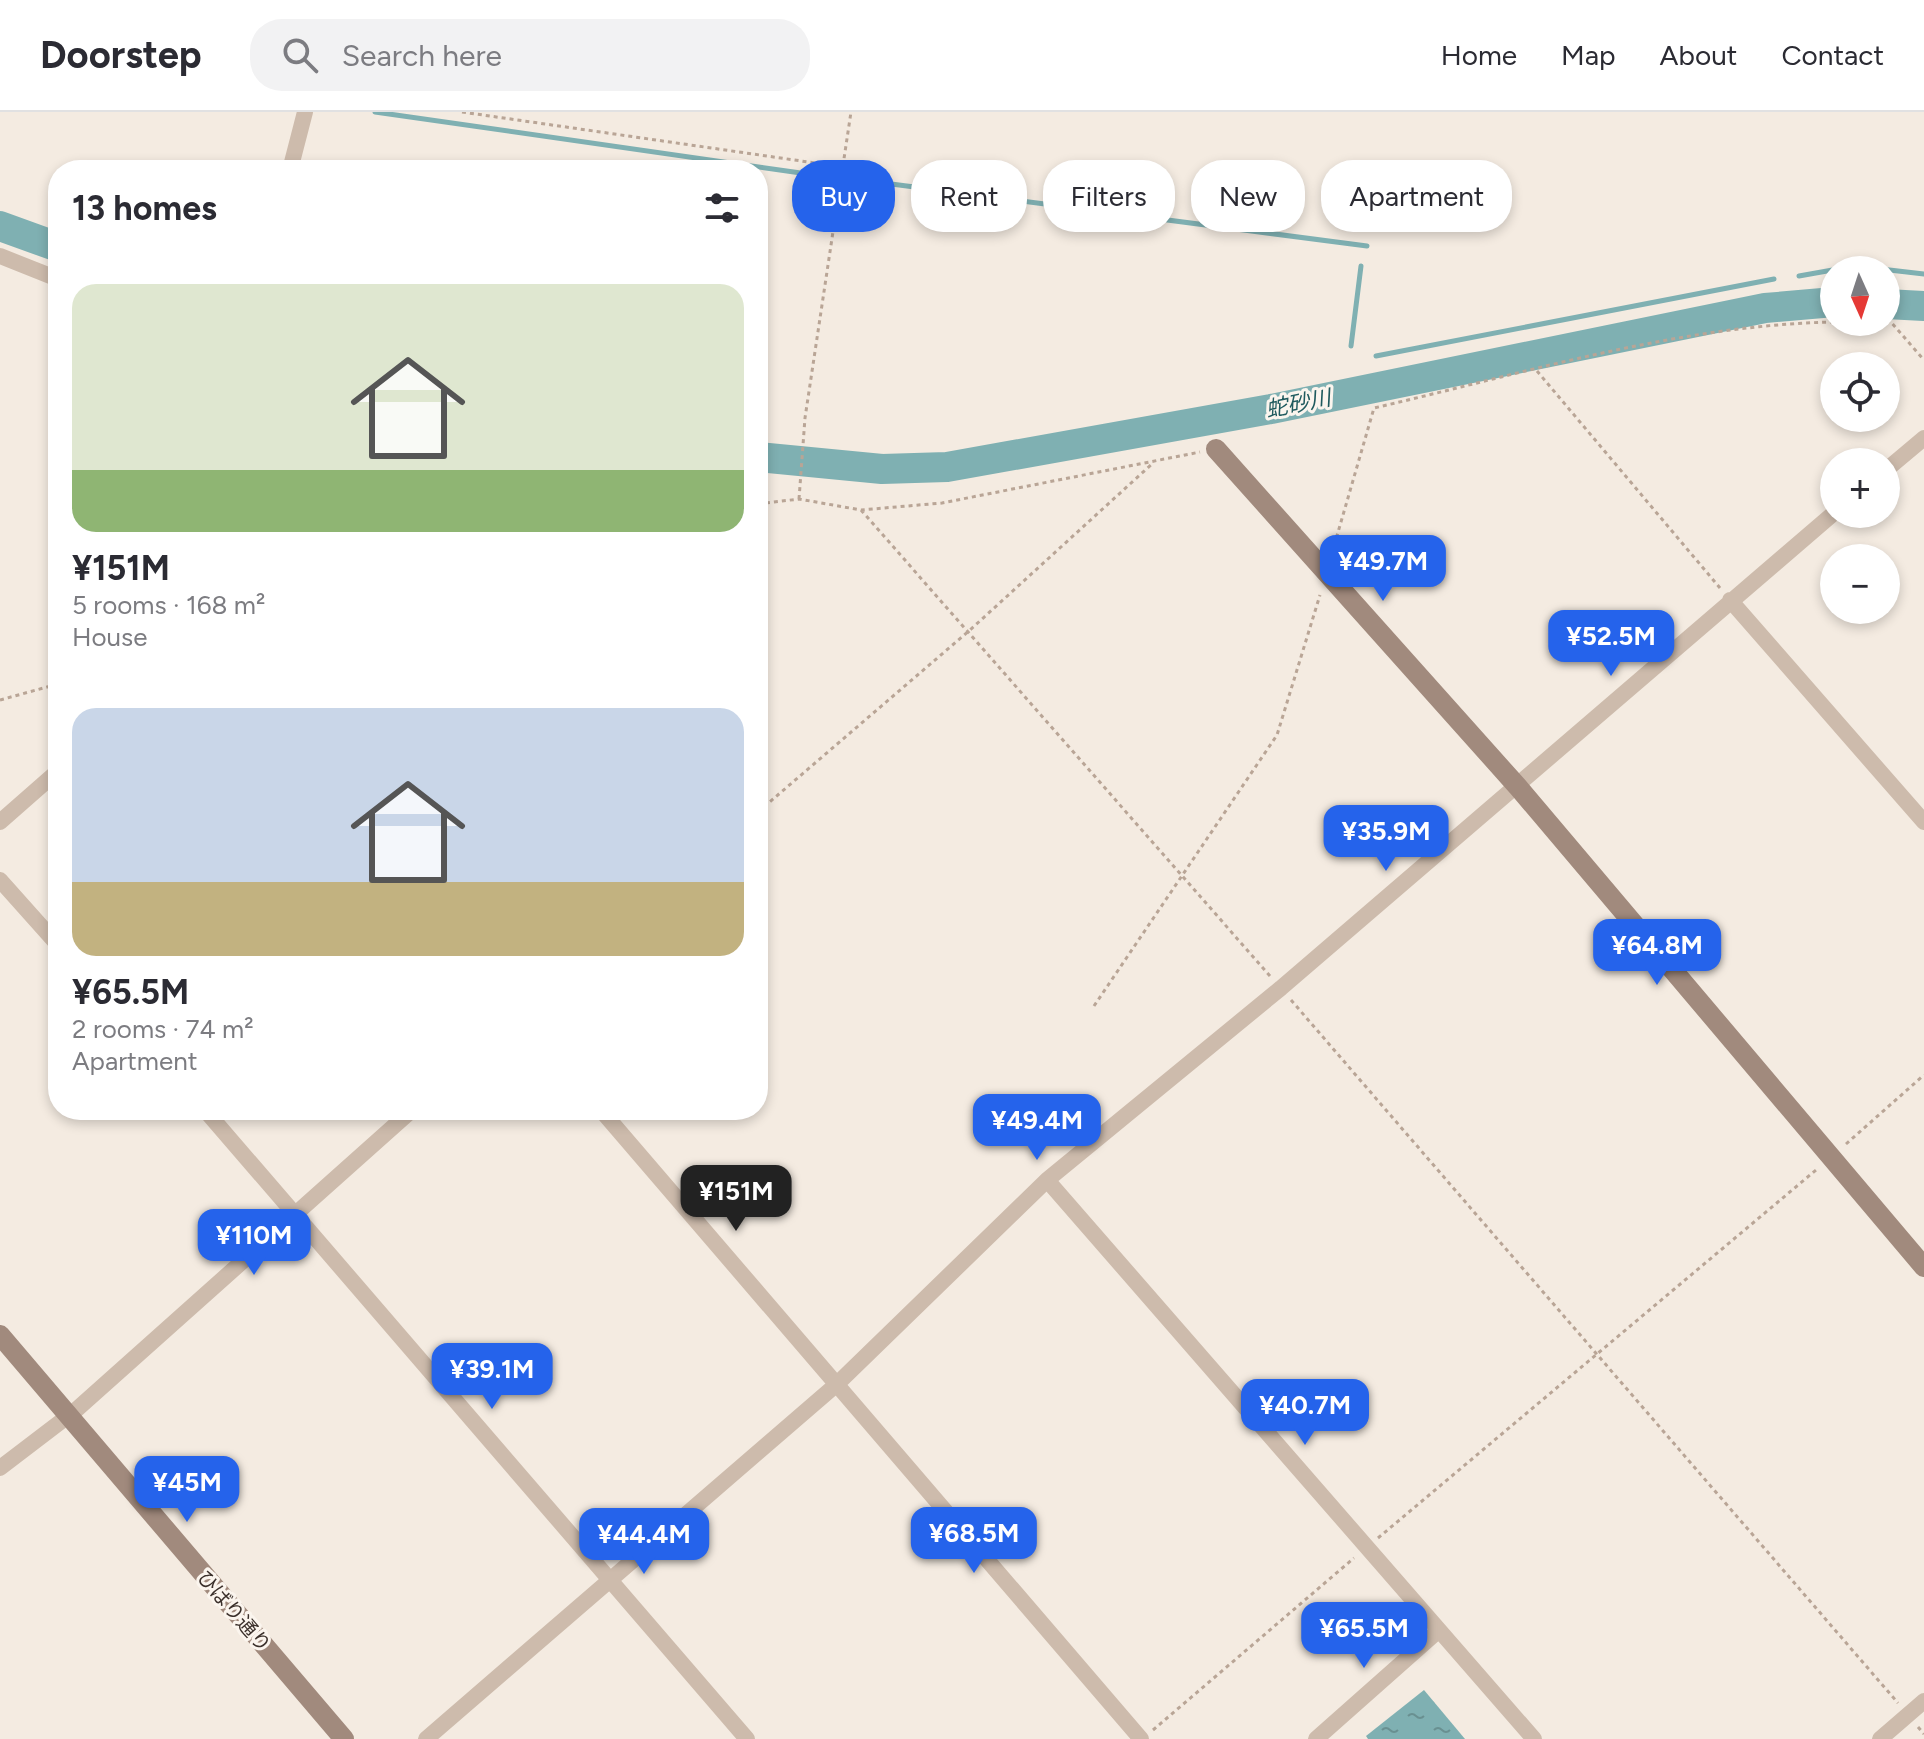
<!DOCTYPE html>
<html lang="en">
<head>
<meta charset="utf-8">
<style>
  body { margin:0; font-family:Figtree,"Noto Sans JP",sans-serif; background:#f2f2f3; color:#2b2b33; height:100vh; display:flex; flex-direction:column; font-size:30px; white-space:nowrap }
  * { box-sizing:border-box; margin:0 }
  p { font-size:26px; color:#7c7c81 }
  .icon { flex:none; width:44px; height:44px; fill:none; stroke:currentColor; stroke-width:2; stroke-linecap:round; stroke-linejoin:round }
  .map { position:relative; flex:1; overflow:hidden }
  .sheet { position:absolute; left:48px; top:48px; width:720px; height:960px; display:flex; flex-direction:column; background:#fff; border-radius:32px; box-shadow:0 4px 12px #0003 }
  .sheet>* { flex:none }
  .guide { position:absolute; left:792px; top:48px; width:760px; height:72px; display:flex; gap:16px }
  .needle { width:52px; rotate:177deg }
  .tools { position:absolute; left:1820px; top:144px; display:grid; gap:16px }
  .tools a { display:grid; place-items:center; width:80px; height:80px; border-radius:50%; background:#fff; box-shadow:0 4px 12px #0003; font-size:40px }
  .price { position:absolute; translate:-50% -68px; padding:0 18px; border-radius:16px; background:#2563eb; color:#fff; font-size:26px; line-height:52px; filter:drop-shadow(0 2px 4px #0008) }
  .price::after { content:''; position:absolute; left:50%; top:48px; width:24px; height:18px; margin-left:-12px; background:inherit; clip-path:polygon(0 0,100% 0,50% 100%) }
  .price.active { background:#222; color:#fff }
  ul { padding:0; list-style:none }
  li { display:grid; align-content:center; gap:16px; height:424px; padding:0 24px }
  li span { display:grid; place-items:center; height:248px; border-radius:24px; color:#555 }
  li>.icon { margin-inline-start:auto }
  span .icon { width:144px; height:144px; fill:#fffc; stroke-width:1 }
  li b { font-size:34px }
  h2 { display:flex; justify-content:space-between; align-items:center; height:96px; padding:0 24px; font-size:34px }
  .pill { padding:0 28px; border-radius:32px; background:#fff; box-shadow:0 4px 12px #0003; font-size:28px; line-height:72px }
  .pill.active { background:#2563eb; color:#fff }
  header { display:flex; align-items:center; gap:48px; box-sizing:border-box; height:112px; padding:0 40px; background:#fff; border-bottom:2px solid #e1e1e2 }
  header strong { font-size:38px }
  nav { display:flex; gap:44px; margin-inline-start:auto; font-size:28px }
  .search { width:560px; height:72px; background:#f2f2f3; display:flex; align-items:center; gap:20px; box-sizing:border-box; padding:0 28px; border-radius:32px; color:#7c7c81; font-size:30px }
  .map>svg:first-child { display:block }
  .water { fill:url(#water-ripples) }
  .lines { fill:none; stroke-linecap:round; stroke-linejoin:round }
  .stream { stroke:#7fb0b2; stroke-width:5 }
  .river { stroke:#7fb0b2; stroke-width:30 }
  .path { stroke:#b9a596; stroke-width:3; stroke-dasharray:4 4; stroke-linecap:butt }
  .street { stroke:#cdbbac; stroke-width:16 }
  .secondary { stroke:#a18a7d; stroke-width:20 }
  .labels { text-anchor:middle; stroke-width:6; stroke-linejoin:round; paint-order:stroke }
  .street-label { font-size:20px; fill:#3b302b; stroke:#fbf5ee }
  .water-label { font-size:22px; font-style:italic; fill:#1f5a5e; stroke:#fbf5ee }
</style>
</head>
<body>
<header>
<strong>Doorstep</strong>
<div class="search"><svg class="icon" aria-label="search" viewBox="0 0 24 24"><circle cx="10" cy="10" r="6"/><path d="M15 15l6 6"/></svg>Search here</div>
<nav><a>Home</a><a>Map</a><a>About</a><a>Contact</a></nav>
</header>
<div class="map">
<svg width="1924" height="1627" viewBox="0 0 1924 1627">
  <defs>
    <pattern id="water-ripples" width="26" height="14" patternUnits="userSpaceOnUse" patternTransform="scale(2)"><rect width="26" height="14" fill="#7fb0b2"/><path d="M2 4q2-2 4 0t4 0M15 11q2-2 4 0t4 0" fill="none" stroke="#699091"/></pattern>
  </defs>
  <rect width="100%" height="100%" fill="#f4ebe1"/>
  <path class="water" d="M1424 1578 1465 1627H1368L1366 1624Z"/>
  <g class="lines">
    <path class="stream" d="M375 0 822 64
      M853 67 1367 134
      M1799 164 1855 154 1924 162
      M1351 234 1361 154
      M1376 244 1774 167"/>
    <path class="river" d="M0 114 58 135
      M1886 192 1924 194
      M758 345 882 357 947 355 1271 297 1765 196 1834 190"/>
    <path class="path" d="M462 0 843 55
      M1886 209H1890L1924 248
      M1537 259 1720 476
      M799 387 805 306 851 0
      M758 392 799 387 861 398 942 391 1200 340
      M861 398 1270 864
      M1332 441 1374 296C1526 261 1678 213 1834 210
      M0 588 58 572
      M758 700 970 518 1153 351
      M1291 888 1898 1591
      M1094 894 1277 623 1320 483
      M1846 1032 1924 963
      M1378 1426 1816 1058
      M1918 1615 1924 1622
      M1153 1618 1354 1446"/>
    <path class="street" d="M290 58 305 0
      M0 144 58 167
      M1886 358 1924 326
      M1730 488 1924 710
      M0 710 58 659
      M0 768 58 833
      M205 998 747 1627
      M601 998 1141 1627
      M1047 1068 1534 1627
      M0 1356 76 1298 412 998
      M426 1627 837 1272 1047 1068 1281 876 1834 401
      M1316 1627 1439 1518
      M1880 1627 1924 1589"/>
    <path class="secondary" d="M1216 337 1518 675 1924 1155
      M0 1223 344 1627"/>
  </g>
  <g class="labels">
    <g class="street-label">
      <text transform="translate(234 1499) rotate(49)" y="7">ひばり通り</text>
    </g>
    <g class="water-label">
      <text transform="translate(1298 291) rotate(-11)" y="8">蛇砂川</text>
    </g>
  </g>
</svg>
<div class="tools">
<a><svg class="needle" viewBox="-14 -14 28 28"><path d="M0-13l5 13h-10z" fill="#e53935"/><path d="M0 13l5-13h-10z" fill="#7c7c81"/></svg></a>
<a><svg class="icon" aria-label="locate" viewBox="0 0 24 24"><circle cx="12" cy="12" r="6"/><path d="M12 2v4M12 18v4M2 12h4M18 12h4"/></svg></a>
<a>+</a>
<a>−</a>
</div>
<b class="price" style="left:1383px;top:491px">¥49.7M</b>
<b class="price" style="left:1611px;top:566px">¥52.5M</b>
<b class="price" style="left:1386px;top:761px">¥35.9M</b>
<b class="price" style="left:1657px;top:875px">¥64.8M</b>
<b class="price" style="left:1037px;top:1050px">¥49.4M</b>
<b class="price active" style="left:736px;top:1121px">¥151M</b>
<b class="price" style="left:254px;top:1165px">¥110M</b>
<b class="price" style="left:492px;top:1299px">¥39.1M</b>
<b class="price" style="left:1305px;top:1335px">¥40.7M</b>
<b class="price" style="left:187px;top:1412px">¥45M</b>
<b class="price" style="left:974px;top:1463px">¥68.5M</b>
<b class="price" style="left:644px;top:1464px">¥44.4M</b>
<b class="price" style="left:1364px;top:1558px">¥65.5M</b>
<div class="guide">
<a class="pill active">Buy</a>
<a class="pill">Rent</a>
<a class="pill">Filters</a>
<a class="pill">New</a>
<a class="pill">Apartment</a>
</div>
<section class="sheet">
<h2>13 homes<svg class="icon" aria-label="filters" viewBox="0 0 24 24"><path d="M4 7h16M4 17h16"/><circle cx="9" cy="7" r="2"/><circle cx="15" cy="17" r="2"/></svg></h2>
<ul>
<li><span style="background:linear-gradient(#dfe7d0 75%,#8fb573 0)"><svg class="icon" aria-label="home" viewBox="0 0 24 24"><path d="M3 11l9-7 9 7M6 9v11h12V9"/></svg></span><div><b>¥151M</b><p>5 rooms · 168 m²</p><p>House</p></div></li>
<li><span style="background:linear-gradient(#c9d6e8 70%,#c2b280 0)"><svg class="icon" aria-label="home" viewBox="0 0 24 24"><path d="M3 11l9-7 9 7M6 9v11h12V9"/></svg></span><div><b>¥65.5M</b><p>2 rooms · 74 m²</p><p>Apartment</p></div></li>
</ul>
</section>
</div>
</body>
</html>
